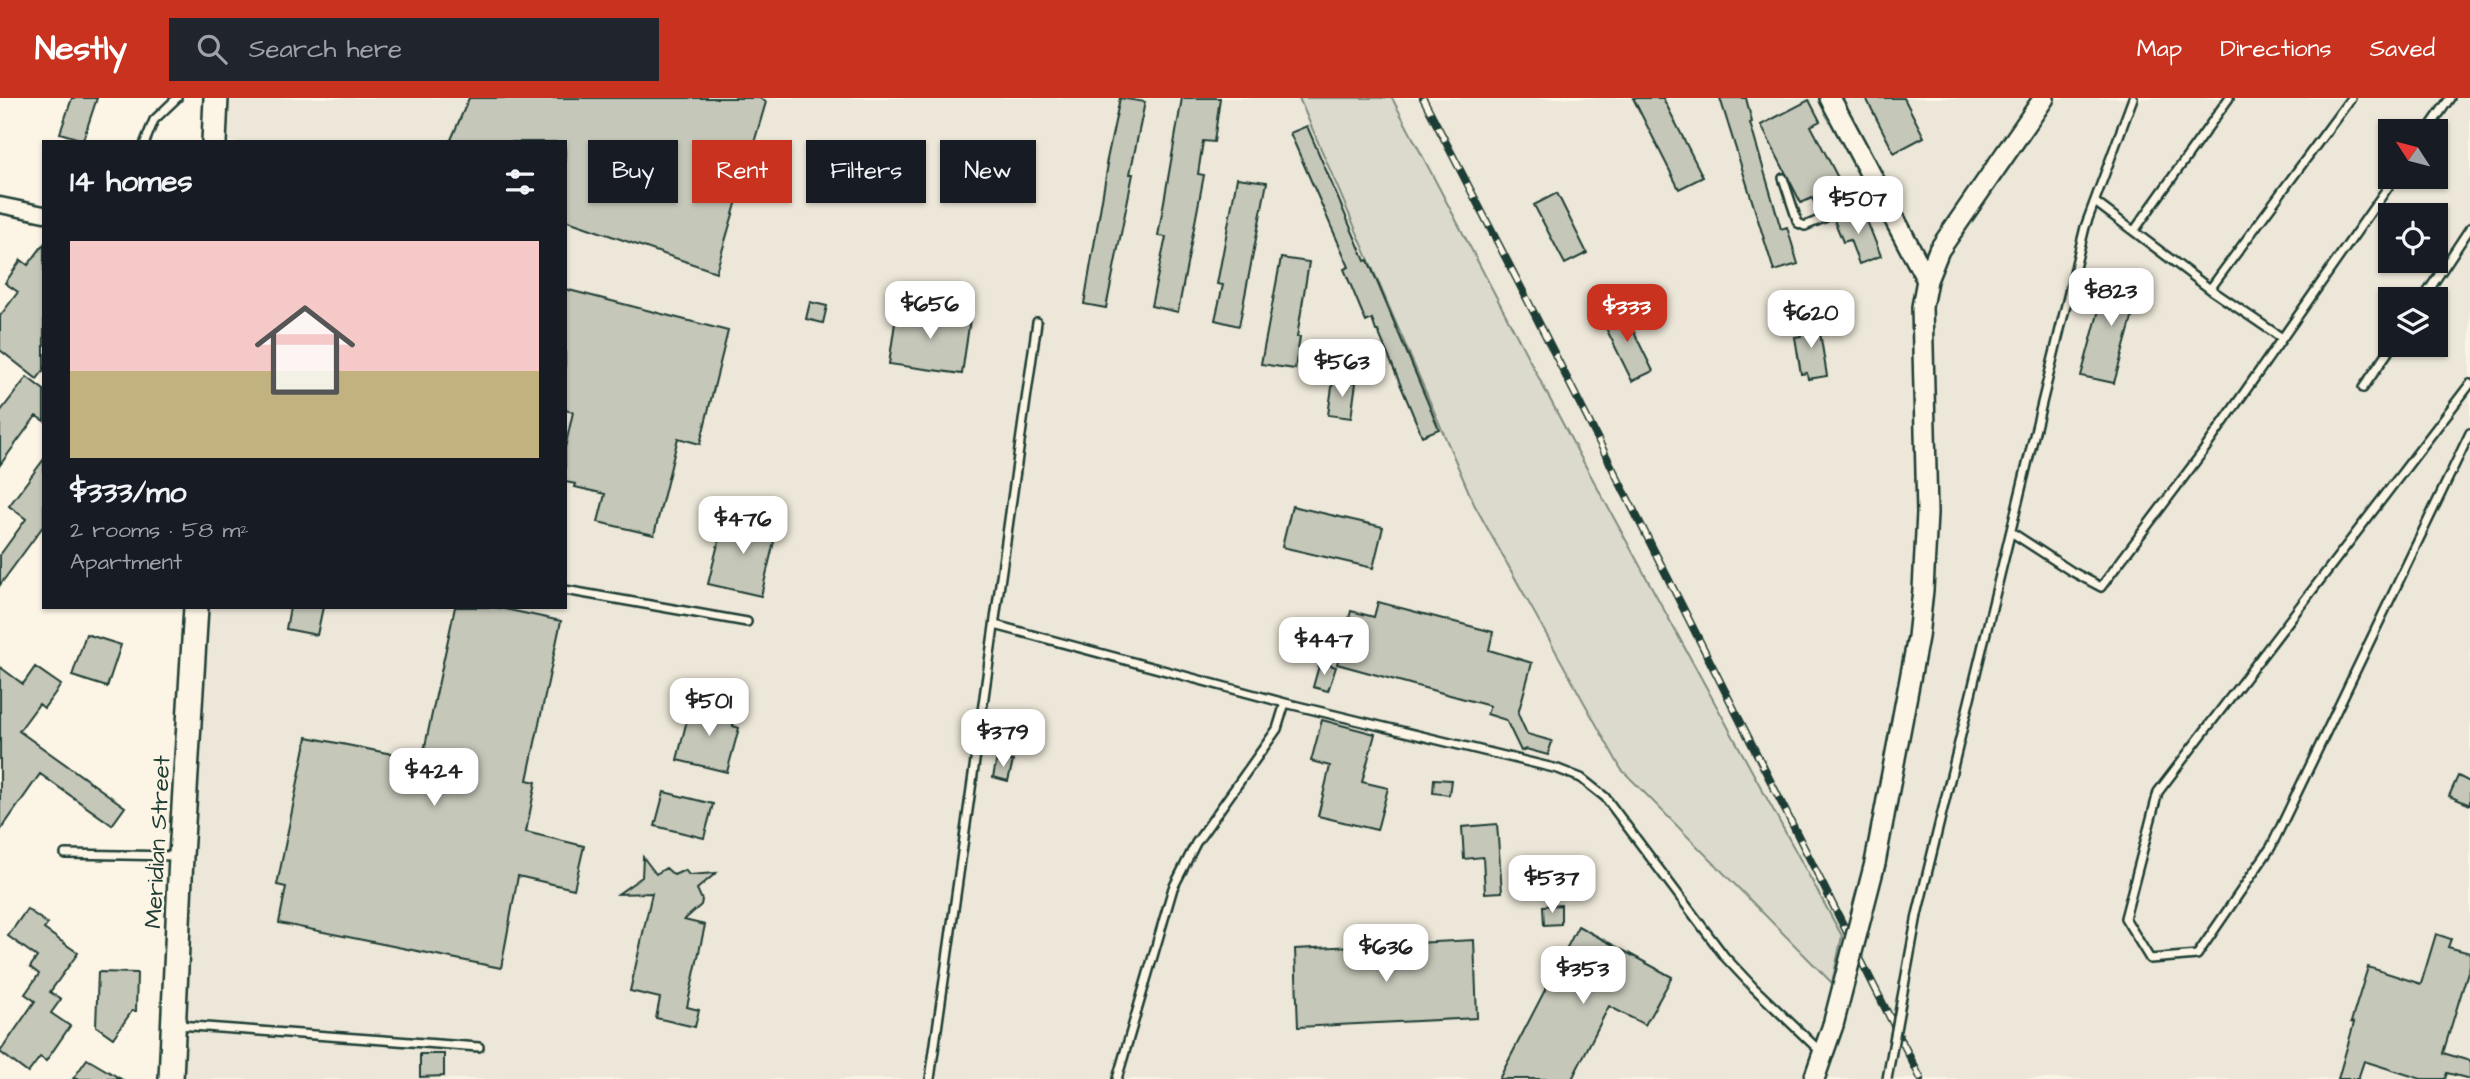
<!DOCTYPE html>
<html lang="en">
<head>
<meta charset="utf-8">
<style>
  body { margin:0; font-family:"Architects Daughter",sans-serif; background:#20242c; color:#f1f3f6; height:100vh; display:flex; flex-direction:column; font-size:26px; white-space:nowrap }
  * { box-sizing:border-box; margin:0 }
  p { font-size:23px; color:#9ea1a6 }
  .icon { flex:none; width:38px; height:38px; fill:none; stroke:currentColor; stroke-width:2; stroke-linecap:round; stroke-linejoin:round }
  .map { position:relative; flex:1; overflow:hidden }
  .drawer { position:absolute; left:42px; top:42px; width:525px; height:469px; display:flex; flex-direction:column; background:#171b24; border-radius:0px; box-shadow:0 2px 5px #0004 }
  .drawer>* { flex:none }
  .top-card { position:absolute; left:588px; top:42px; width:665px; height:63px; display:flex; gap:14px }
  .needle { width:46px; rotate:306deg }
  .tools { position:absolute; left:2378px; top:21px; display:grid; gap:14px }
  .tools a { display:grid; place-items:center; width:70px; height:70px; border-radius:0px; background:#171b24; box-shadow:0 2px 5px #0004; font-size:35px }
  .price { position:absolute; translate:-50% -60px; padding:0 16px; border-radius:14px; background:#fff; color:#222; font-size:23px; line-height:46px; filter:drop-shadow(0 2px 4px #0008) }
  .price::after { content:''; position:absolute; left:50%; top:42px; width:21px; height:16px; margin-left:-10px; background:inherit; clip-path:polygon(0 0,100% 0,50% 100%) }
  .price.on { background:#c8321e; color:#fff }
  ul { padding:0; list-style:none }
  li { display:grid; align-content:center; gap:14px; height:371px; padding:0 28px }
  li span { display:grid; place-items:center; height:217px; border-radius:0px; color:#555 }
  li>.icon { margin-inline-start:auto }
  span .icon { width:126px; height:126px; fill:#fffc; stroke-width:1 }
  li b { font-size:30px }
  h2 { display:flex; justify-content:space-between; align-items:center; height:84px; padding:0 28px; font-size:30px }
  .pill { padding:0 24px; border-radius:0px; background:#171b24; box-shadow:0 2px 5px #0004; font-size:24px; line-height:63px }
  .pill.on { background:#c8321e; color:#fff }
  header { display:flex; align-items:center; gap:42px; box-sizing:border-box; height:98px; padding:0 35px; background:#c8321e; color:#fff }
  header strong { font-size:33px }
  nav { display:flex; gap:38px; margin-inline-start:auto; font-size:24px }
  .search { width:490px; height:63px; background:#20242c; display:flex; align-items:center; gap:18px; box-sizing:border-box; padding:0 24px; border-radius:0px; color:#9ea1a6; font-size:26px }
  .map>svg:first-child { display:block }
  .built { fill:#ece7d8; fill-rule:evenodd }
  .green { fill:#dcdacc; stroke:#7e8c80; stroke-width:2 }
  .building { fill:#c5c7b9; stroke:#1f3d34; stroke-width:2 }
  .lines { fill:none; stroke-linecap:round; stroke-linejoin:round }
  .service-casing { stroke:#1f3d34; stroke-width:12 }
  .minor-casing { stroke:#1f3d34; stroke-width:19 }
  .secondary-casing { stroke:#1f3d34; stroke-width:24 }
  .primary-casing { stroke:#1f3d34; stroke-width:28 }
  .service { stroke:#fcf5e5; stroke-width:7 }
  .minor { stroke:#fcf5e5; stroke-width:14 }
  .secondary { stroke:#fcf5e5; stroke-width:19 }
  .primary { stroke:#fcf5e5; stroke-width:23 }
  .rail-casing { stroke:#1f3d34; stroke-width:8 }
  .rail { stroke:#fcf5e5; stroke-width:5; stroke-dasharray:16; stroke-linecap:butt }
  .service-bridge-casing { stroke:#1f3d34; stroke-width:12; stroke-linecap:butt }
  .secondary-bridge-casing { stroke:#1f3d34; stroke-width:24; stroke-linecap:butt }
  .service-bridge { stroke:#fcf5e5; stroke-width:7 }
  .secondary-bridge { stroke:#fcf5e5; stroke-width:19 }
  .labels { text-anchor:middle; stroke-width:5; stroke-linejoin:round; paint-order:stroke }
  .street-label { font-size:24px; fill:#1f3d34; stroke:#fcf5e5 }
</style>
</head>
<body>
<header>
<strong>Nestly</strong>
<div class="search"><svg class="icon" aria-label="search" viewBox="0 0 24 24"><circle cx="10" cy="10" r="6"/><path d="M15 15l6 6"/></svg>Search here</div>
<nav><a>Map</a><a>Directions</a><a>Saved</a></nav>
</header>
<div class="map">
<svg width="2470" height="981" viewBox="0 0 2470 981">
  <rect width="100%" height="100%" fill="#fcf5e5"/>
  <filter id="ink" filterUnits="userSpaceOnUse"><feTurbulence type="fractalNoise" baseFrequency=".0143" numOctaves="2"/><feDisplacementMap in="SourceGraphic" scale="14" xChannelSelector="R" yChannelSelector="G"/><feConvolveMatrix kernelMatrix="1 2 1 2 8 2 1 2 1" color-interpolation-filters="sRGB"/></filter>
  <g filter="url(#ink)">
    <path class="built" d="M213 0H2470V981H166L189 509H565V44H211ZM2390 33H2436V79H2390ZM2390 117H2436V163H2390ZM2390 201H2436V247H2390Z"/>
    <path class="green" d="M1299 0H1392L1573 345 1842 838 1832 885 1621 671 1474 406Z"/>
    <path class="building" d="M72 0H97L83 42 60 35Z
      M469 0H759L766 4 716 174 565 122V44H450Z
      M1120 0 1145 4 1130 76H1133L1106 210 1084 206 1108 66H1106Z
      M1182 0H1220L1214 44 1203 43 1198 76 1204 77 1178 214 1151 208 1166 139 1158 138Z
      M1633 0H1663L1703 79 1679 91Z
      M1720 0H1746L1752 24 1750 25 1781 131 1787 129 1798 166 1774 173Z
      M1866 0H1904L1924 39 1894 55Z
      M1809 2 1820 23 1811 28 1850 103 1819 114 1812 100 1801 105 1761 27Z
      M1307 28 1365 163 1368 162 1439 331 1422 338 1378 233H1376L1372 221 1366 224 1344 171 1349 169 1290 35Z
      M1237 80 1267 84 1239 228 1215 222 1223 187 1217 186Z
      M1557 95 1587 155 1565 166 1534 107Z
      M1855 113 1856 116 1863 113 1881 158 1859 166 1850 142 1843 144 1834 122Z
      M44 146V272L37 281 0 252V218L18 194 5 185 21 162 28 167Z
      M1281 160 1309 164 1297 239H1300L1295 271 1261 266Z
      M2109 175 2142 184 2114 285 2081 278Z
      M565 191 728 233 700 346 678 340 654 437 598 424 605 396 575 389 576 386 565 384V350L573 314 565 312Z
      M810 204 827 208 823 225 806 221Z
      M1622 210 1653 273 1632 283 1601 220Z
      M897 211 970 221 962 276 889 266Z
      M1818 222 1827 278 1808 281 1807 275 1801 276 1795 239 1801 238 1799 225Z
      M27 279 44 292V323L36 318 0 367V314Z
      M1333 282 1356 285 1351 320 1328 317Z
      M44 361V427L0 487V457L26 421 9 408Z
      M1292 408 1383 429 1373 470 1282 449Z
      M725 418 777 431 761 498 708 486Z
      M1378 504 1493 534 1489 552 1532 565 1518 616 1527 636 1552 643 1548 657 1526 651 1521 653 1506 622 1487 616 1490 608 1337 566 1351 513 1374 519Z
      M290 509H323L317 537 286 531Z
      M455 509H495L561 523 527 682 536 684 526 734 584 748 574 791 518 778 501 870 279 825 286 789 277 787 307 639 422 662Z
      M86 536 121 547 107 589 72 578Z
      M1320 564 1336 569 1328 593 1313 589Z
      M0 569 23 586 35 569 61 587 44 610 39 606 19 633 125 709 112 727 40 676 0 733Z
      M692 602 699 610 710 605 718 614 730 608 733 628 739 630 727 674 677 662Z
      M1322 622 1375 636 1362 684 1388 690 1377 732 1318 718 1330 668 1311 663Z
      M997 660 1013 663 1008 683 993 679Z
      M2458 678 2470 684V707L2449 698Z
      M1434 681 1451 682 1449 697 1433 695Z
      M664 694 713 706 704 740 655 728Z
      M1497 726 1502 794 1485 795 1483 759 1464 761 1462 729Z
      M643 759 656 776 666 770 674 777 685 772 689 777 716 775 697 791 702 802 701 807 684 822 705 827 687 909 699 912 695 929 656 920 660 900 630 893 652 795 618 796 642 779Z
      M1565 764 1567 779 1549 781 1547 766Z
      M1561 807V826L1544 827 1543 808Z
      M27 811 48 826 44 831 78 855 50 894 61 901 51 915 70 928 46 963 40 959 28 975 0 954 35 903 25 896 39 876 30 869 37 859 8 838Z
      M1578 828 1672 879 1645 927 1609 908 1572 981H1499Z
      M2436 836 2451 841 2448 849 2470 855V867L2443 955 2470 963V981L2447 975 2445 981H2421L2364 963 2358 981H2338L2354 925 2351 924 2368 869 2421 886Z
      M1474 842 1477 920 1298 929 1295 851Z
      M98 874 137 875 136 913H132L113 940 96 928Z
      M420 956H444V978L420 979Z
      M87 961 121 981H73Z"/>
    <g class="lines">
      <defs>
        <path id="service" d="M2427 33 2450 0
          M145 44 154 22 177 0
          M1783 80 1798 125 1805 128 1881 96
          M2095 104 2210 191 2282 240
          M2134 133 2229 0
          M2210 191 2351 0
          M2423 201 2470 130
          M2470 286 2158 694 2125 820 2150 861 2197 857 2271 749 2470 335
          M2363 290 2393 247
          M2011 434 2071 473 2101 489 2202 355 2395 79
          M565 492 747 524
          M995 527 1285 605 1558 671 1581 680 1605 699 1725 859 1754 890 1820 953
          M65 756 177 758
          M1917 817 2085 129 2133 0
          M178 927 479 949
          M930 981 1037 224
          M1117 981 1173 790 1196 745 1277 631 1285 605"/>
        <path id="minor" d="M0 107 44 116"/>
        <path id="secondary" d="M1830 0 1927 182
          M1875 765 1918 539 1923 492 1927 415 1922 209 1927 182 1939 152 2044 0
          M1814 981 1833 927"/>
        <path id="primary" d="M214 44 216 0
          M171 981 181 758 196 509"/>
      </defs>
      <use href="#service" class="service-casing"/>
      <use href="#minor" class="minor-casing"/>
      <use href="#secondary" class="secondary-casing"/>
      <use href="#primary" class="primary-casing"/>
      <use href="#service" class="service"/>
      <use href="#minor" class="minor"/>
      <use href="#secondary" class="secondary"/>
      <use href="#primary" class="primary"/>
      <defs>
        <path id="rail" d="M1423 0 1529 205 1921 981"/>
      </defs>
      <use href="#rail" class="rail-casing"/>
      <use href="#rail" class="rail"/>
      <defs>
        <path id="service-bridge" d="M1887 981 1917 817"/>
        <path id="secondary-bridge" d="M1833 927 1875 765"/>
      </defs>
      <use href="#service-bridge" class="service-bridge-casing"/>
      <use href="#secondary-bridge" class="secondary-bridge-casing"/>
      <use href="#service-bridge" class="service-bridge"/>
      <use href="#secondary-bridge" class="secondary-bridge"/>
    </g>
  </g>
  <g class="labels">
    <g class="street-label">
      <text transform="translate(157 744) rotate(-87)" y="8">Meridian Street</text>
    </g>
  </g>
</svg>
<div class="tools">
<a><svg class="needle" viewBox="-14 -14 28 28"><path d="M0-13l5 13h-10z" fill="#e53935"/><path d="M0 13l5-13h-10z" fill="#9ea1a6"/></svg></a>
<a><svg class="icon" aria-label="locate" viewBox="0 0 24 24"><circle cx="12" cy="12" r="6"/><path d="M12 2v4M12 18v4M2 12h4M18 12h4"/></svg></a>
<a><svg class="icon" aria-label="layers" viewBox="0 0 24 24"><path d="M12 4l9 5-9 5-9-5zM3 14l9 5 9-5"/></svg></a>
</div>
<b class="price" style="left:1858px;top:138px">$507</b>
<b class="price" style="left:2111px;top:230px">$823</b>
<b class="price" style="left:930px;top:243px">$656</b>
<b class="price on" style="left:1627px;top:246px">$333</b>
<b class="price" style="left:1811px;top:252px">$620</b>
<b class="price" style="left:1342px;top:301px">$563</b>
<b class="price" style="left:743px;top:458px">$476</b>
<b class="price" style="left:1324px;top:579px">$447</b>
<b class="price" style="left:709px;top:640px">$501</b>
<b class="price" style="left:1003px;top:671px">$379</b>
<b class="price" style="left:434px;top:710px">$424</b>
<b class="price" style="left:1552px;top:817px">$537</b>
<b class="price" style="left:1386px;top:886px">$636</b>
<b class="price" style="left:1583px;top:908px">$353</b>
<div class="top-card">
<a class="pill">Buy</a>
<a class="pill on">Rent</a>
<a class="pill">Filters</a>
<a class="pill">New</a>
</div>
<section class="drawer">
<h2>14 homes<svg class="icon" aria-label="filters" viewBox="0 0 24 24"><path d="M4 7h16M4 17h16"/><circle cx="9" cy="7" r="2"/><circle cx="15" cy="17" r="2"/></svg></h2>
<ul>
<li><span style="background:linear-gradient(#f6c9c9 60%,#c2b280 0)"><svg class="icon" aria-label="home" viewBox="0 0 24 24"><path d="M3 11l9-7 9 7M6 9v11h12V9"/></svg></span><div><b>$333/mo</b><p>2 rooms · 58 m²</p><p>Apartment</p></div></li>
</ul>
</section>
</div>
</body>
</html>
